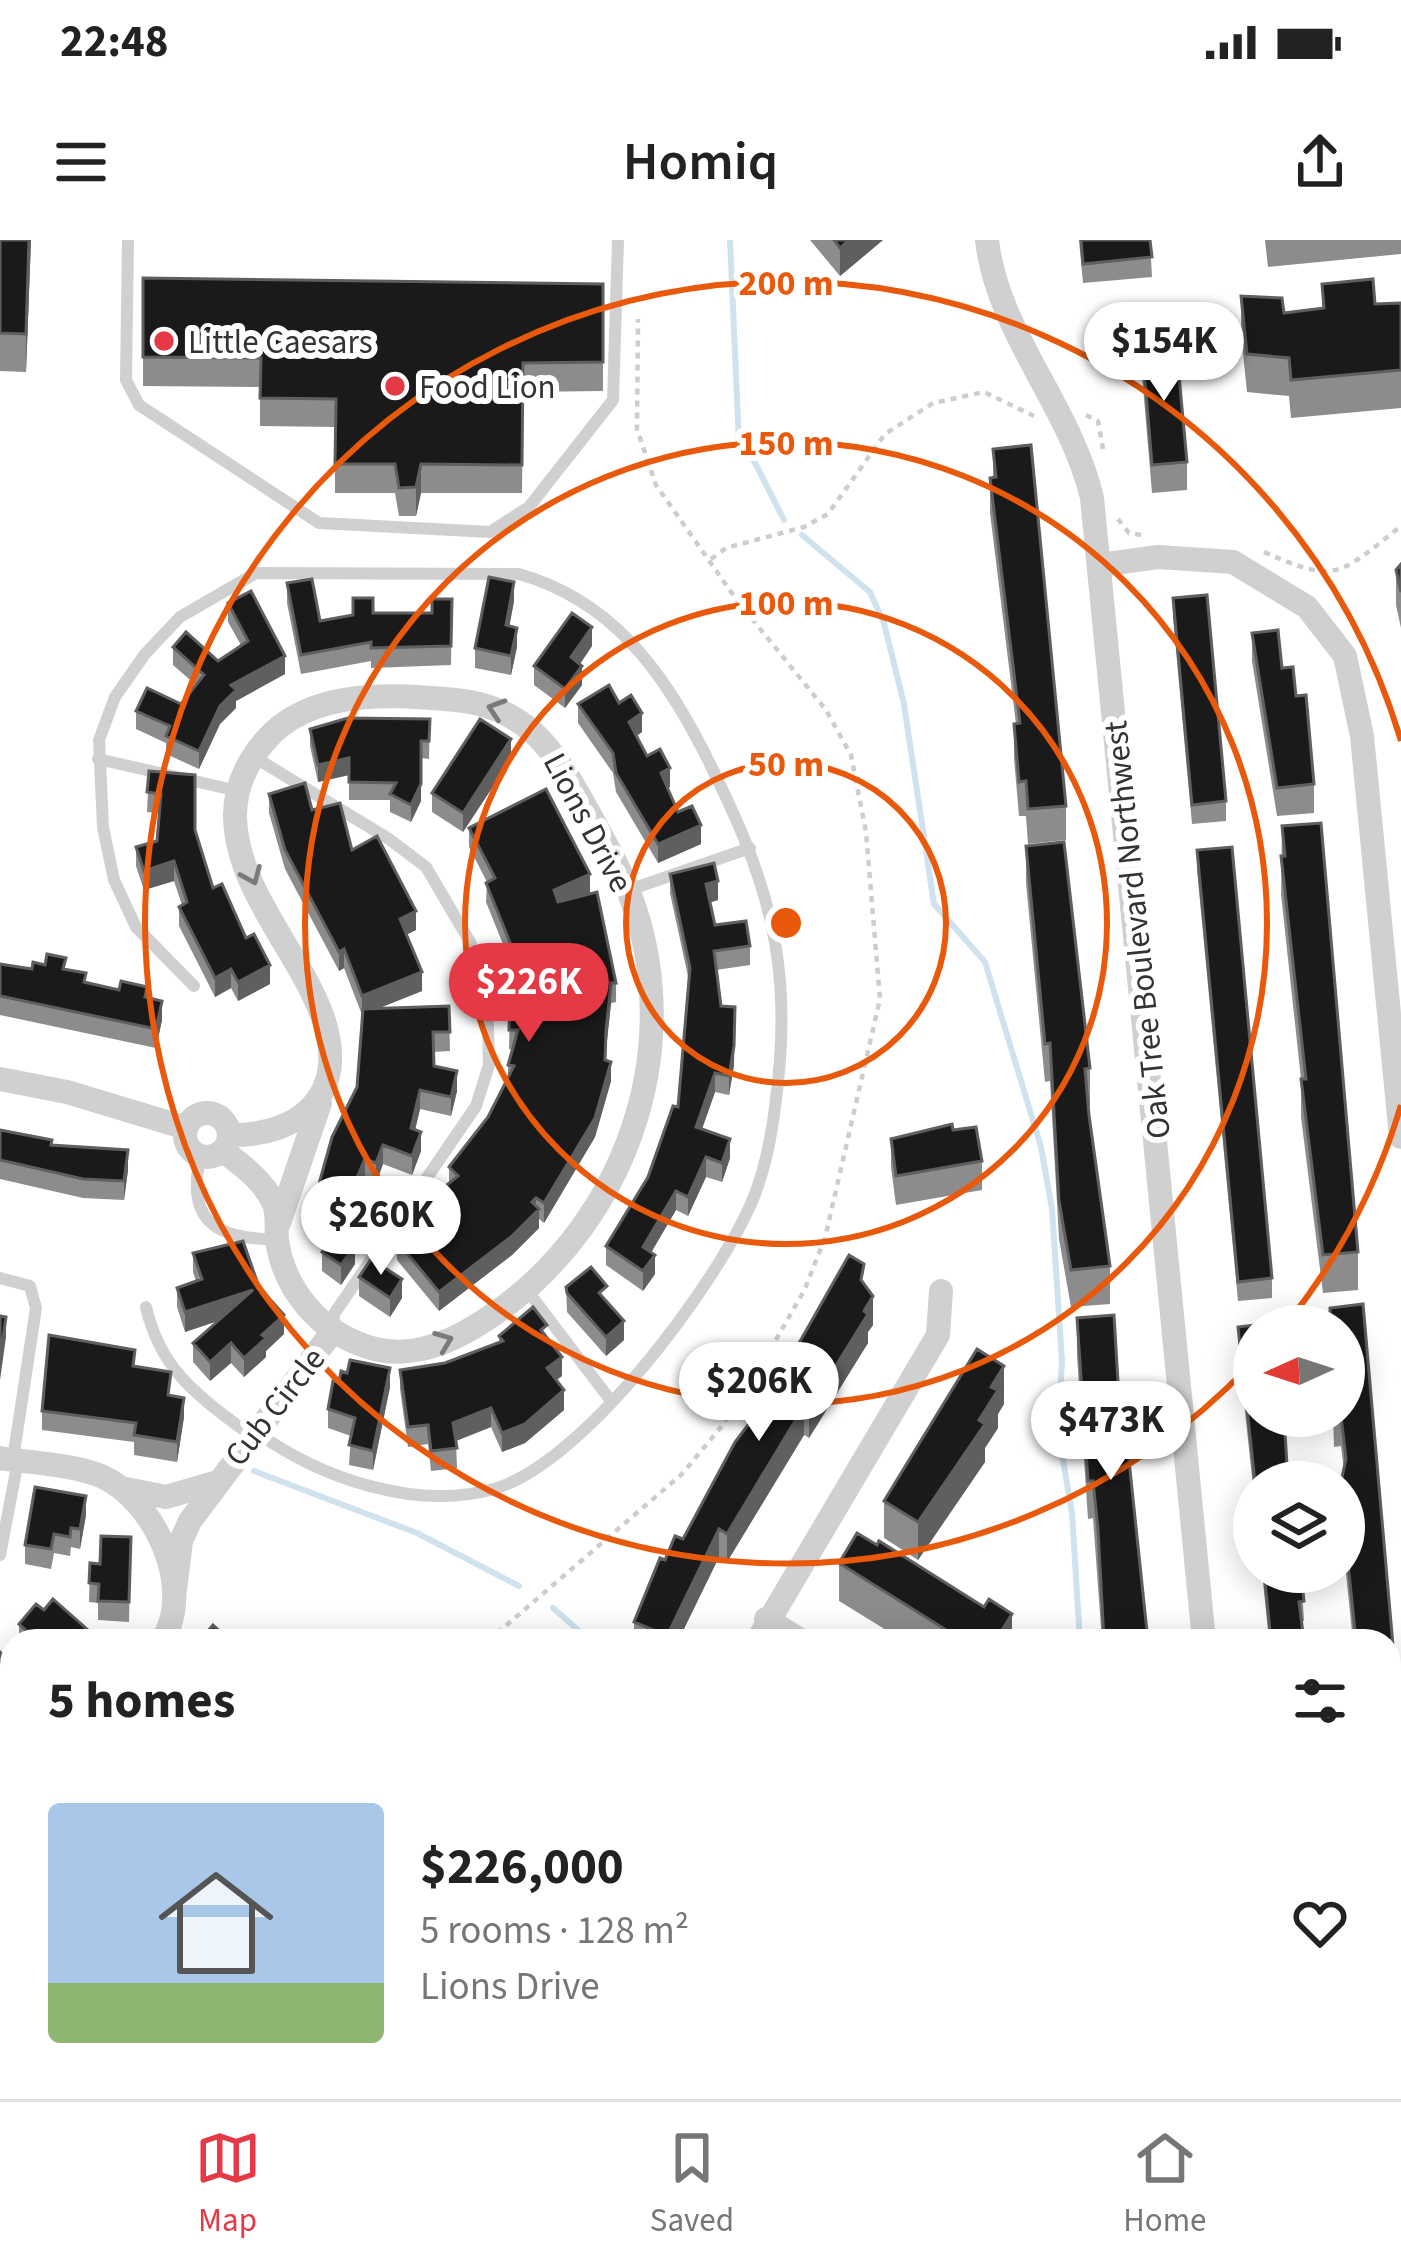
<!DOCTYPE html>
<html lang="en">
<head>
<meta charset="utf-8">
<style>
  body { margin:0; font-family:"Source Sans 3",sans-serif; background:#f6f6f6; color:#222; height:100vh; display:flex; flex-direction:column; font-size:45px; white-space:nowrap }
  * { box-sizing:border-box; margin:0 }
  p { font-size:39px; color:#767676 }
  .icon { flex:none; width:66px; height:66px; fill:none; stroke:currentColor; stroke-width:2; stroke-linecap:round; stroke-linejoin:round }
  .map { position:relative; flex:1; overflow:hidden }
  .sheet { position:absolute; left:0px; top:1389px; width:1401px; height:471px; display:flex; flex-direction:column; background:#fff; border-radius:36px 36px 0 0; box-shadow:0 6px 30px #0003 }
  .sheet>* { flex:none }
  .needle { width:78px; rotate:267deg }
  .buttons { position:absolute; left:1233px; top:1065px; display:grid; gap:24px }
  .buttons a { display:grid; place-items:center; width:132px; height:132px; border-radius:50%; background:#fff; box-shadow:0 6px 30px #0003; font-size:60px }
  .price { position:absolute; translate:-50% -102px; padding:0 27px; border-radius:42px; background:#fff; color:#222; font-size:39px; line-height:78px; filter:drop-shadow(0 3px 6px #0008) }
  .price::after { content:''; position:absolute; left:50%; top:72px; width:36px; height:27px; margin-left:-18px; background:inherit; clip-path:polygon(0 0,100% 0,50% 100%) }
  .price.active { background:#e63946; color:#fff }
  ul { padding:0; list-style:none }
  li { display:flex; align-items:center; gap:36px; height:300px; padding:0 48px }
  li+li { border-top:3px solid #e0e0e0 }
  li span { display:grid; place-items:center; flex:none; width:336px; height:240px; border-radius:12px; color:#555 }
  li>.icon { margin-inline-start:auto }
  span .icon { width:144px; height:144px; fill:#fffc; stroke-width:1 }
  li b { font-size:51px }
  h2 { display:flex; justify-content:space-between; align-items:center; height:144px; padding:0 48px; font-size:51px }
  .status { display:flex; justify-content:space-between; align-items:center; height:84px; padding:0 60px; background:#fff; direction:ltr }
  .status svg { height:33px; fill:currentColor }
  header { display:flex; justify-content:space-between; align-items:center; height:156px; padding:0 48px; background:#fff; font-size:54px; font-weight:600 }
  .dock { display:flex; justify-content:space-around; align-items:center; height:168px; border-top:3px solid #e0e0e0; background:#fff; font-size:33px; color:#767676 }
  .dock a { display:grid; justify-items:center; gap:6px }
  .dock .active { color:#e63946 }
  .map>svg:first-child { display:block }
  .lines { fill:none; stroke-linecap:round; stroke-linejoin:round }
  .stream { stroke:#cfe2ee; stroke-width:6 }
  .path { stroke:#cdcdcd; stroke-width:4.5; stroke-dasharray:6 6; stroke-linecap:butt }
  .service { stroke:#d0d0d0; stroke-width:12 }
  .minor { stroke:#d0d0d0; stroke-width:24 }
  .wall { fill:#8c8c8c }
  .shaded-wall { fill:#5f5f5f }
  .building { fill:#1a1a1a; stroke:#5f5f5f; stroke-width:3 }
  .oneway { stroke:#7a7a7a }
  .ring { fill:none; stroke:#e8590c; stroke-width:6 }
  .poi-dot { fill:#e63946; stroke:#fff; stroke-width:4.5 }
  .labels { text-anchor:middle; stroke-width:12; stroke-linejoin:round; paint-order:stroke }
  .poi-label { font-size:33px; fill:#333; stroke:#fff; text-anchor:start }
  .street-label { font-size:33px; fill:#333; stroke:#fff }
  .centre { fill:#e8590c; stroke:#fff; stroke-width:6 }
  .ring-label { font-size:36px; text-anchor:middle; font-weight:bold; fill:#e8590c; stroke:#fff; stroke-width:12; stroke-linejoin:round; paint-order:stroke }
</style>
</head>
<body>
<div class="status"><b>22:48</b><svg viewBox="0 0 49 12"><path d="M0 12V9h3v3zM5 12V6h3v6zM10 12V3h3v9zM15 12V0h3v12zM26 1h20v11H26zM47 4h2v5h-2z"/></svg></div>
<header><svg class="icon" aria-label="menu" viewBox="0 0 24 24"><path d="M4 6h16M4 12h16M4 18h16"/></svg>Homiq<svg class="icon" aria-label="share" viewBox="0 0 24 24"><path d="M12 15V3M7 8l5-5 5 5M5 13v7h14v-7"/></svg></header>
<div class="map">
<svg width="1401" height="1859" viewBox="0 0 1401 1859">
  <rect width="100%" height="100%" fill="#fff"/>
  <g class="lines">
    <path class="stream" d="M730 0 739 203 754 221 784 280
      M802 295 870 352 884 383 904 464 934 664 985 722 1041 907 1052 969 1062 1121 1058 1190 1072 1273 1080 1401
      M254 1231 417 1293 519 1346
      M553 1368 586 1397
      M1170 1848 1175 1859"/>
    <path class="path" d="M1086 175 1098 181 1104 215
      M1118 279 1129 293 1141 295
      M1264 312C1338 345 1340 334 1401 286
      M711 319 726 308 804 287 828 274 885 194 933 163 984 152 1034 176
      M488 1401 682 1234 721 1187 774 1103 804 1051 825 998 880 759 866 592 851 515 826 470 736 359 656 245 637 189 638 79
      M1105 1848 1110 1859
      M44 1859 53 1848"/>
    <path class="service" d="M128 0 126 140 139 165 319 283 490 292 529 267 613 160 618 0
      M254 517 389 599 426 627 470 702 487 753 489 825 476 866 334 1074 333 1091
      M98 519 238 551
      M629 650 750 608
      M194 746 136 687 114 640 103 587 99 500 115 457 145 414 180 377 256 333 519 334C611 360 662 430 703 510 768 639 795 720 775 867 771 899 764 934 751 964 714 1047 584 1223 494 1249 415 1271 320 1238 255 1191
      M201 914C185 979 214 1000 277 999
      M0 1038 30 1046 36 1068 13 1219
      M527 1050 611 1161
      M146 1067C161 1132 199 1156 250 1195
      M0 1315 18 1221
      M0 1799 12 1788"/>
    <path class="minor" d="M987 0C997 92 1071 167 1092 258L1204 1401
      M1100 325 1158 317 1233 322 1307 367 1345 416 1362 496 1401 897
      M0 839 67 852 183 887
      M185 895a22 22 0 1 1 44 0a22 22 0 1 1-44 0Z
      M223 911C241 924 265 942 274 964 278 974 276 989 277 1000 284 1050 320 1092 368 1107 418 1123 466 1095 504 1067 624 977 682 817 636 672 624 634 603 599 584 564 552 507 525 467 456 460 393 454 310 448 265 501 247 522 235 548 235 576 236 650 300 712 323 778 349 854 301 896 230 895
      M279 983 320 863
      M0 1218C32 1223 70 1224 101 1236 154 1259 196 1348 162 1401
      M126 1249 166 1257 214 1243
      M175 1350 181 1301 190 1281 333 1091
      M766 1379 802 1401
      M757 1401 938 1095 941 1051
      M0 1596 12 1582
      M647 1848 652 1859
      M932 1848 936 1859
      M1329 1848 1333 1859
      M604 1859 630 1848"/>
  </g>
  <path class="wall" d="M0 0H31L26 132 0 131Z
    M810 0H883L840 36Z
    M1079 0H1150L1152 37 1083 43Z
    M1265 0H1401V14L1268 27Z
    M143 38 603 44V151L523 152 522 253H421L416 276H399L395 253H335V187L260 186V147L143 146Z
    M1322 44 1375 64 1401 63V168L1291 178 1289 156 1247 152 1241 94V56L1284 73 1322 68Z
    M1142 106 1187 222V250L1152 253 1142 135Z
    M993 209 1066 566V600L1028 604 1026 576H1019L1014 518V484H1016L990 273V238H993Z
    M1401 324V388L1396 365V330Z
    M287 343 320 381 373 373H432L452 359 451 425 371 428V421L301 434 287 363Z
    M1173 358 1226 561V581L1192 584 1173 378Z
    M514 361 509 386 517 407 511 435 475 428V408Z
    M228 363 285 434 236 461V468L220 484 199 529 166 514V503L136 489V471L181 464 196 445 173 425V407L218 421 241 405 228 382Z
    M1252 393 1282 428 1296 456 1314 544V573L1277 576 1252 421Z
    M592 406 580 424 582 445 565 468 534 445V426Z
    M619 463 642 492 636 496 647 516 670 547 668 548 678 572 701 604 658 623 616 552 613 533 578 483V464Z
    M430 479 429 519 421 518V561L411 582 390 572V560H349V535L318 542 310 506V489Z
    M511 519 463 592 432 572V553Z
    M149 531 195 590 213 648 246 698 270 744 238 761 231 748 215 757 179 686V667L182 665 174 641 144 650 136 626V607L157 601 160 573 147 572Z
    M269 554 312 570 352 610 416 690 406 694 422 751 379 768 449 766 450 811 433 812 434 826 457 851 451 876 420 869 415 890 421 911 412 935 383 924 376 943 365 938 340 995 355 1024 341 1045 322 1031V1012L328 1002 310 996V976L357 847 362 775 344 728 339 731 285 629 269 573Z
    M1282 586 1358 1012V1050L1323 1053 1301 877V839L1281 654Z
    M469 588 590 653 616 743V762L611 763 606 810V821L611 841 595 897 544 983 539 979V988L512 1015 439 1071 397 1020V1001L420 981V967L449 943V927L488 877 508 837V825L513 810 509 809 510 764 515 765 511 724 486 662 487 642 469 607Z
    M1026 606 1090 828V866H1088L1110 1026V1064L1071 1067 1059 999 1050 841 1045 842 1026 643Z
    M1197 610 1272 1038V1058L1238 1061 1197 630Z
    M670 634 718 660 710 662 715 685 750 706V725L716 730 721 766 734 825 729 855 715 852 702 889 730 918 722 942 706 937 688 976 676 970 651 1013 655 1034 643 1051 606 1025V1006L648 937 678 867 689 741 670 653Z
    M0 724 32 729H66L86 742 147 758 162 780 156 808 0 775Z
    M0 890 128 930 124 960 83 958 0 939Z
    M953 890 982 921V950L896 965 891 927V899Z
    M193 1013 259 1047 284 1094 266 1111V1117L244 1137 231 1123 210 1141 193 1122V1103L218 1081 185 1092 177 1067V1048L196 1041 193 1032Z
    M359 1037 402 1058 390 1077 359 1056Z
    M864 1044 873 1085 868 1092V1103L809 1198 804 1195 727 1322 719 1317 678 1401H634V1382L665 1320 683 1299 786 1135V1126Z
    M566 1047 607 1062 624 1100 606 1116 567 1072Z
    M1077 1078 1121 1192 1148 1401H1102L1093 1278 1088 1279 1077 1116Z
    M1238 1087 1254 1242V1256L1238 1106Z
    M499 1096 547 1098 562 1136 556 1140 564 1170 525 1203 502 1212 491 1187 456 1201 457 1228 431 1231 428 1204 408 1207 400 1149V1130L445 1123 499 1102Z
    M135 1126 171 1156 184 1177 177 1222 134 1215V1202L42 1190V1171Z
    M390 1147 373 1230 349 1225 351 1196 328 1188V1169Z
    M1004 1164 998 1174V1188L985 1208V1222L918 1320 884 1298V1261Z
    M1333 1176H1344L1394 1417 1401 1430V1656L1395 1618 1389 1619V1401H1353L1344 1315V1230L1341 1206 1334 1207Z
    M86 1275 80 1309 71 1307 70 1316 54 1313 51 1329 25 1324V1305Z
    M131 1297 129 1382 98 1380V1363L89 1362 90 1323 100 1324Z
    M839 1323 1012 1401H904L839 1361Z
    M1262 1332H1301L1304 1381H1301L1304 1401H1269Z
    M44 1370 89 1391 19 1401V1384Z
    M12 1623V1749L0 1738V1638Z
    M1389 1743 1401 1859H1391L1388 1848Z
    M702 1848H771L775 1859H707Z
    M811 1848H890L893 1859H815Z
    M992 1848H1078L1081 1859H995Z"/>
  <path class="shaded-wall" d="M29 0H31L26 132V94Z
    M849 0H883L840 36V8Z
    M421 224V253L416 276V247Z
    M514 342V361L506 405V385Z
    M592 387V406L571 437V417Z
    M517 388V407L511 435V416Z
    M285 416V434L236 461V468L220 484 199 529V511L231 445Z
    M582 426V445L565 468V449Z
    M642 473V492L629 501V482Z
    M511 499V519L463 592V573Z
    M349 518V535L318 542V525Z
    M670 528V547L661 552V533Z
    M421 544V561L411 582V565Z
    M701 585V604L658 623V604Z
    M174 621V641L144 650V631Z
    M590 634V653L554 669V650Z
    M718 641V660L706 664V644Z
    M416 671V690L400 698V679Z
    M344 709V728L339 731V712Z
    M270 725V744L238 761V742Z
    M231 729V748L215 757V738Z
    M422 732V751L362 775V756Z
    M611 743V763L606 810V791Z
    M162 761V780L156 808V789Z
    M735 767 734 825 729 855V836Z
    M611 822V841L595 897 544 983V963Z
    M457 831V851L451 876V857Z
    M715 833V852L696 906V887Z
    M420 850V869L411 907V888Z
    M421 892V911L412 935V916Z
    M730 899V918L722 942V923Z
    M383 905V924L376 943V923Z
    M128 910V930L124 960V941Z
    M706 917V937L688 976V957Z
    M365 919V938L336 1005V986Z
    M676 951V970L643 1026V1007Z
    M536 958V972L539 969V988L512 1015 439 1071V1052Z
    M355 1005V1024L341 1045V1025Z
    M655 1015V1034L643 1051V1031Z
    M402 1039V1058L390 1077V1058Z
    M253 1050V1069L185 1092V1072Z
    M873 1056V1085L868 1092V1103L809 1198V1169Z
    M284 1075V1094L266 1111V1117L244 1137V1118L262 1095Z
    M6 1077V1097L0 1140V1121Z
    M624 1081V1100L606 1116V1097Z
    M231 1103V1123L210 1141V1122Z
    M562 1117V1136L547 1147V1128Z
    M1004 1126V1164L998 1174V1188L985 1208V1222L918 1320V1282L979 1180 991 1147Z
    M390 1128V1147L373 1230V1211Z
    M564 1150V1170L525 1203 502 1212V1193Z
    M184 1158V1177L177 1222V1202Z
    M804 1166V1195L727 1322V1294Z
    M491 1168V1187L453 1202V1183Z
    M86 1256V1275L80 1309V1289Z
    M719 1289V1317L678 1401H667V1396Z
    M1012 1374V1401H995Z
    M12 1506V1525L0 1539V1520Z"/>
  <path class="building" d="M0 0H29L26 94 0 93Z
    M834 0H849L840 8Z
    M1081 0H1150L1152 17 1083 24Z
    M143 38 603 44V122L523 123 522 225 421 224 416 247 399 248 395 224H335L336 159 260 158 261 118 143 117Z
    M1373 39 1375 64 1401 63V130L1291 140 1289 118 1247 114 1241 56 1282 58 1284 73 1324 68 1322 44Z
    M1176 103 1187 222 1152 225 1142 106Z
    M1031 205 1066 566 1028 569 1026 541 1019 542 1014 484 1020 483 990 238 996 237 993 209Z
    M1401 324V352L1396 330Z
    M489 337 514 342 506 385 517 388 511 416 475 408Z
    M312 339 320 381 353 375V358H373V373H432V359H452L451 406 371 408V402L301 415 287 343Z
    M251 351 285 416 231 445 236 450 220 466 199 511 166 496 170 486 136 471 147 448 181 464 204 435 173 407 186 392 218 421 248 401 228 363Z
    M1207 355 1226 561 1192 565 1173 358Z
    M572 373 592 387 571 417 582 426 565 449 534 426Z
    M1278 390 1282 428 1293 427 1296 456 1306 455 1314 544 1277 548 1252 393Z
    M609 445 619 463 631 455 642 473 629 482 647 516 660 509 670 528 661 533 678 572 692 566 701 585 658 604 616 533 613 513 578 464Z
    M348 478 430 479 429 501H421V544L411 565 390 554 396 543 349 542V518L318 525 310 489Z
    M480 479 511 499 463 573 432 553Z
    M149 531 195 535V590L213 648 222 644 246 698 254 694 270 725 238 742 231 729 215 738 179 667 187 662 174 621 144 631 136 607 157 601 161 554 147 552Z
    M305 543 312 570 340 563 352 610 377 596 416 671 400 679 422 732 362 756 344 709 339 712 285 610 269 554Z
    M546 549 590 634 554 650 558 662 597 652 616 743H611L606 791 605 820 611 822 595 878 544 963 536 958 532 962 539 969 512 996 439 1052 397 1001 427 976 420 967 458 936 449 927 488 877 514 826 508 825 518 790H509L510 764 517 765 511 705 486 643 495 638 469 588Z
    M1321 583 1358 1012 1323 1015 1301 839H1306L1281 616H1285L1282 586Z
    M1064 602 1090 828 1085 829 1089 875 1110 1026 1071 1030 1059 961 1050 803 1045 804 1026 606Z
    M1232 607 1272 1038 1238 1042 1197 610Z
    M714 623 718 641 706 644 715 685 746 681 750 706 714 711 721 766 735 767 734 806 729 836 715 833 696 887 730 899 722 923 706 917 688 957 676 951 643 1007 655 1015 643 1031 606 1006 648 937 673 866 678 867 690 728 670 634Z
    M47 714 66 718 63 729 86 733 84 742 119 750 121 741 147 747 145 757 162 761 156 789 0 756V724L32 729 33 722 45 725Z
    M449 766 450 792H433L434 826 457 831 451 857 420 850 411 888 421 892 412 916 383 905 376 923 365 919 336 986 310 976 332 897 357 847 363 769Z
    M952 884 953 890 976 887 982 921 896 936 891 899Z
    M0 890 52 900 51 905 128 910 124 941 83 939 0 920Z
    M335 992 355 1005 341 1025 322 1012Z
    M243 1001 259 1047 284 1075 262 1095 266 1098 244 1118 231 1103 210 1122 193 1103 253 1050 185 1072 177 1048 202 1039 193 1013Z
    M849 1015 864 1024 861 1040 873 1056 864 1071 868 1074 809 1169 804 1166 727 1294 719 1289 667 1396 634 1382 660 1318 665 1320 675 1296 683 1299 735 1202 791 1129 786 1126Z
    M371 1019 402 1039 390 1058 359 1037Z
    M591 1027 607 1046 599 1053 624 1081 606 1097 567 1053 566 1047Z
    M1363 1064 1394 1417 1401 1430V1624L1395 1587H1389V1401H1356L1344 1284V1242H1341L1346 1219 1341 1176H1344V1086H1330V1068Z
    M533 1067 547 1085 541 1090 562 1117 547 1128 564 1150 525 1184 502 1193 491 1168 453 1183 457 1208 431 1211 428 1185 408 1187 400 1130 445 1123 503 1101 499 1096Z
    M1114 1075 1121 1192H1126L1148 1401H1104L1098 1289 1093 1241H1088L1077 1078Z
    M0 1076 6 1077 0 1121Z
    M1273 1083V1086H1254V1176H1284L1288 1242H1255L1238 1087Z
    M49 1095 135 1110 133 1126 171 1132 168 1155 184 1158 177 1202 134 1195 136 1183 42 1171Z
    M977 1109 1004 1126 991 1147 998 1150 979 1180 985 1184 918 1282 884 1261Z
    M350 1120 390 1128 373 1211 349 1205 355 1178 328 1169 333 1141 339 1142 341 1131 347 1133Z
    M35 1247 86 1256 80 1289 71 1288 70 1297 54 1294 51 1309 25 1305Z
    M857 1293 877 1305 879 1301 984 1367 989 1359 1012 1374 995 1401H972L951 1393 839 1323Z
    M101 1296 131 1297 129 1362 98 1361 99 1344 89 1343 90 1323 100 1324Z
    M1264 1332H1301L1304 1361 1299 1362 1304 1401H1271Z
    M53 1359 89 1391 85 1396 91 1401H20L28 1392 19 1384 36 1364 44 1370Z
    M213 1385 231 1401H200Z
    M12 1411V1506L0 1520V1412L6 1418Z
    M12 1623V1730L0 1719V1638Z
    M1391 1742 1394 1770 1401 1769V1858L1396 1859 1389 1831V1743Z
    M717 1848H771L775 1859H722Z
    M825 1848H890L893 1859H829Z
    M1004 1848H1078L1081 1859H1007Z"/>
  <defs><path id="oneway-chevron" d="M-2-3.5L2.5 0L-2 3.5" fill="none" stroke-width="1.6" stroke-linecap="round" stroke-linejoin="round" transform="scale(3)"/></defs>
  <g class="oneway">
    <use href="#oneway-chevron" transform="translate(496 469) rotate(-162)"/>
    <use href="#oneway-chevron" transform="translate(252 636) rotate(67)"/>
    <use href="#oneway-chevron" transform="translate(444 1101) rotate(-21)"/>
  </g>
  <g class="ring">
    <circle cx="786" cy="683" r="160"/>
    <circle cx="786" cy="683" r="321"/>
    <circle cx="786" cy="683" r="481"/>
    <path d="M1401 865A641 641 0 0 1 1288 1082M1251 1124A641 641 0 1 1 1401 501"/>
  </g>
  <g class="poi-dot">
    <circle cx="164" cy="101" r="12"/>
    <circle cx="395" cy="146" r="12"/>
  </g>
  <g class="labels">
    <g class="poi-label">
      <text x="188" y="113">Little Caesars</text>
      <text x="419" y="158">Food Lion</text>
    </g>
    <g class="street-label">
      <text transform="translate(589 582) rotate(62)" y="12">Lions Drive</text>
      <text transform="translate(1136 690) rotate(-96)" y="12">Oak Tree Boulevard Northwest</text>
      <text transform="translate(274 1166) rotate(-52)" y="12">Cub Circle</text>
    </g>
  </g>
  <circle cx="786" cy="683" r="18" class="centre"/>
  <g class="ring-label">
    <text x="786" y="55">200 m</text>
    <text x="786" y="215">150 m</text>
    <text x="786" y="375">100 m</text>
    <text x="786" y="536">50 m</text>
  </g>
</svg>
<div class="buttons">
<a><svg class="needle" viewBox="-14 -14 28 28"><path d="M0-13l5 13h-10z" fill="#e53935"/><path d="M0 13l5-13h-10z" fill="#767676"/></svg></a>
<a><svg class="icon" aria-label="layers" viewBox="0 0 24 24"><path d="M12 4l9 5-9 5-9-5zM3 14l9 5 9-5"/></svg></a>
</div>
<b class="price" style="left:1164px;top:164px">$154K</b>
<b class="price active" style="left:529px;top:805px">$226K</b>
<b class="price" style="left:381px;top:1038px">$260K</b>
<b class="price" style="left:759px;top:1204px">$206K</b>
<b class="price" style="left:1111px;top:1243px">$473K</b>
<section class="sheet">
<h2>5 homes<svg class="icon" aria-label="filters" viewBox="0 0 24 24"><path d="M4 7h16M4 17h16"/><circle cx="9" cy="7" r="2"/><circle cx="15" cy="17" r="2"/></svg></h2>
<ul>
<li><span style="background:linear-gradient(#a9c7e8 75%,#8fb573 0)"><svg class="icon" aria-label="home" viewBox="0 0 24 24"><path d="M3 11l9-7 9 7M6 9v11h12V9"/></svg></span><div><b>$226,000</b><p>5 rooms · 128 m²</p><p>Lions Drive</p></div><svg class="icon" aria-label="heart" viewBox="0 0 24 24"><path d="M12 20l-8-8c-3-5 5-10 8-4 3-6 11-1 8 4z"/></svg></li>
</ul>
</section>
</div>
<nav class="dock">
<a class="active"><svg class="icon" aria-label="map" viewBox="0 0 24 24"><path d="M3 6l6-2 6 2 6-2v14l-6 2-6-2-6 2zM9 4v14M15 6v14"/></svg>Map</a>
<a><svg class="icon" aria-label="saved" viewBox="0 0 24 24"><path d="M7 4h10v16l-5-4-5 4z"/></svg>Saved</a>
<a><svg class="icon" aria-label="home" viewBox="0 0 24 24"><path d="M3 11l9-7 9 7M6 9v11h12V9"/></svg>Home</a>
</nav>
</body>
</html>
